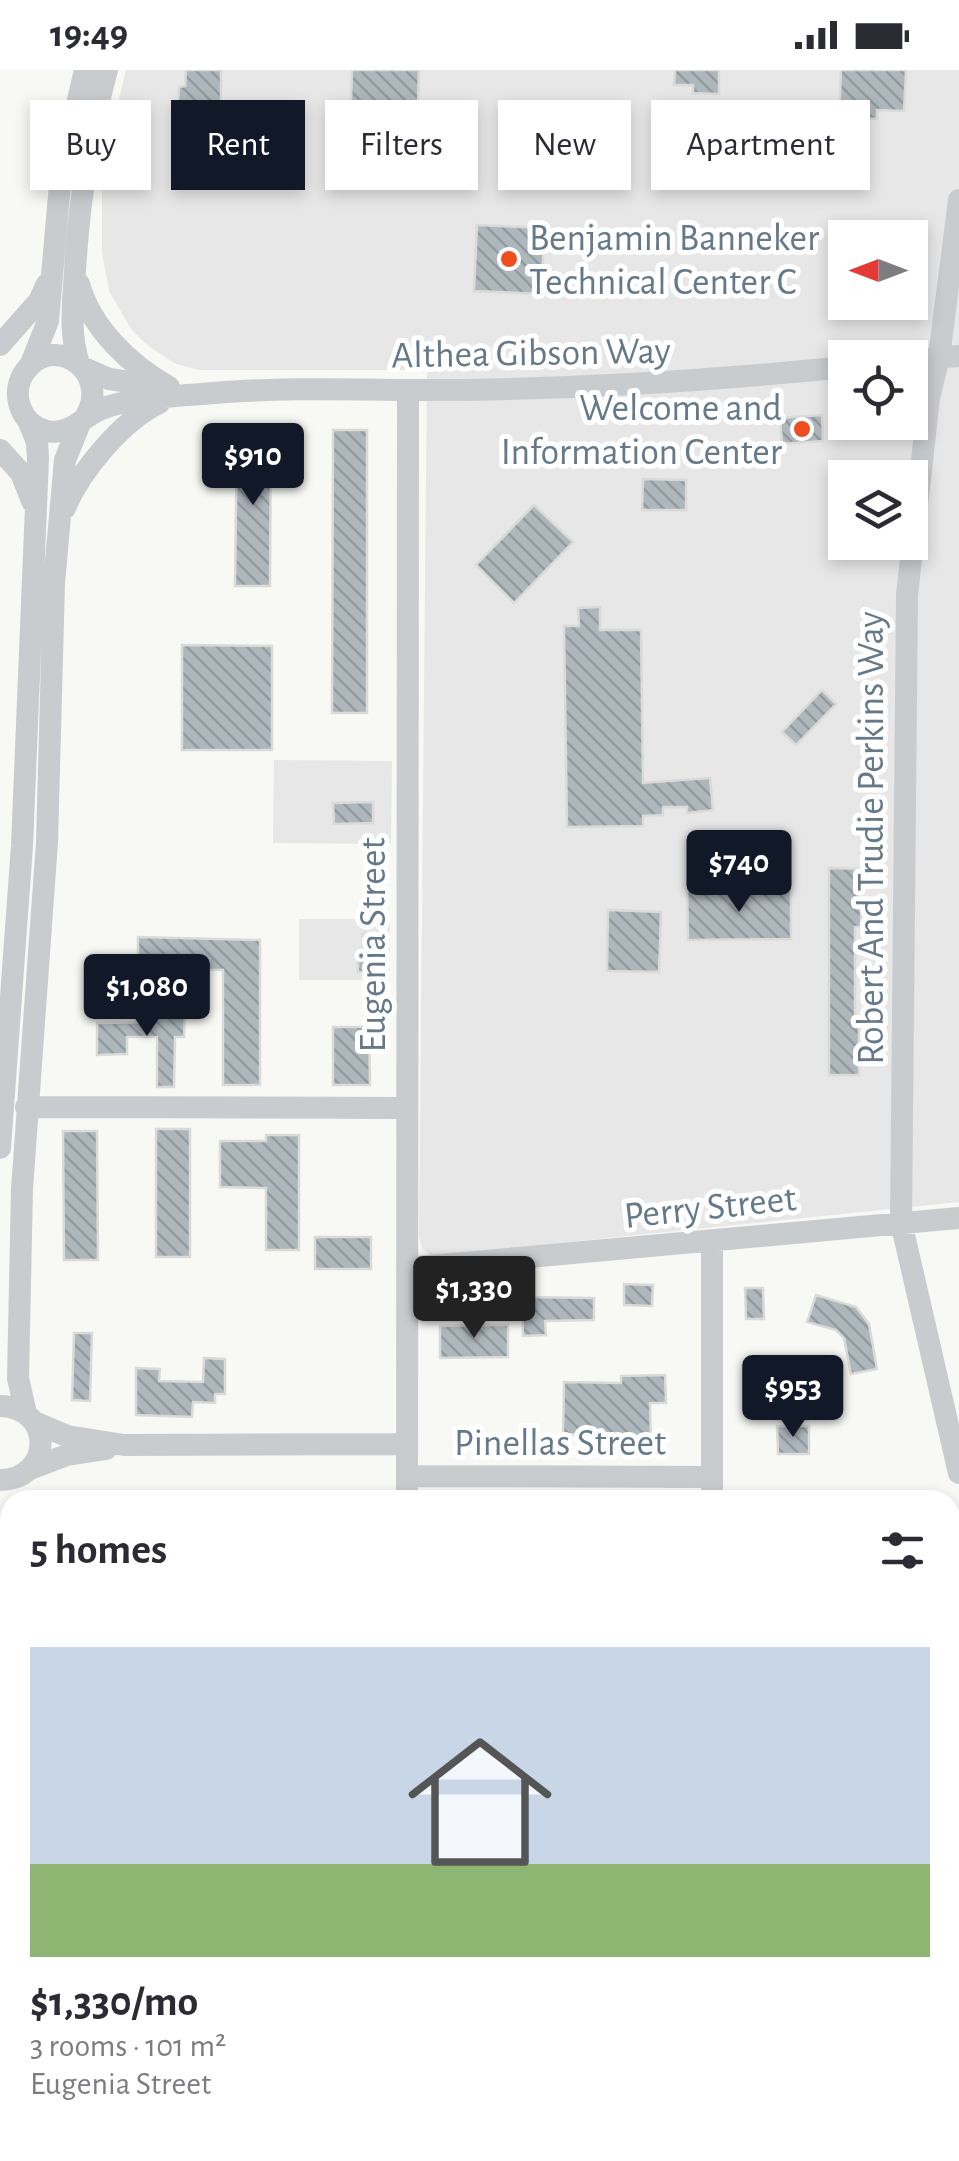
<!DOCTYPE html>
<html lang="en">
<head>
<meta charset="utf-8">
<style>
  body { margin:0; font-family:"Alegreya Sans",sans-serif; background:#f2f2f3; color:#2b2b33; height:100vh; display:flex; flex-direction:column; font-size:38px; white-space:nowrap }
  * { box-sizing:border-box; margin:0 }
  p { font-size:32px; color:#7c7c81 }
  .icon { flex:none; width:55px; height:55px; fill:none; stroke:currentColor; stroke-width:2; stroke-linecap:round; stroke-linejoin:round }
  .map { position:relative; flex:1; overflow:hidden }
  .panel { position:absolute; left:0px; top:1420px; width:960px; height:672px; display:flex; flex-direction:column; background:#fff; border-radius:30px 30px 0 0; box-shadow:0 5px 15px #0003 }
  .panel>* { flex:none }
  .hud { position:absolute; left:30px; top:30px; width:900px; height:90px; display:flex; gap:20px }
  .needle { width:65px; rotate:270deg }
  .tools { position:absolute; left:828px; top:150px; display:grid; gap:20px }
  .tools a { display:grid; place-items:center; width:100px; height:100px; border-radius:0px; background:#fff; box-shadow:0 5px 15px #0003; font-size:50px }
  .price { position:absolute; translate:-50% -85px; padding:0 22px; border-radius:10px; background:#111827; color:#fff; font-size:32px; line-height:65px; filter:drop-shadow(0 2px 5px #0008) }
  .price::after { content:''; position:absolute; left:50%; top:60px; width:30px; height:22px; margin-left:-15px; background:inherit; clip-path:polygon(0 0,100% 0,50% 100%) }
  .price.on { background:#222; color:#fff }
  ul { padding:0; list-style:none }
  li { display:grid; align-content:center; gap:20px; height:530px; padding:0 30px }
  li span { display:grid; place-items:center; height:310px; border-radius:0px; color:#555 }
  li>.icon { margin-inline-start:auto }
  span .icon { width:180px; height:180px; fill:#fffc; stroke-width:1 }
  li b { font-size:42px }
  h2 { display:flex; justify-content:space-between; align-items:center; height:120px; padding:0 30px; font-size:42px }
  .chip { padding:0 35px; border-radius:0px; background:#fff; box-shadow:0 5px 15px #0003; font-size:35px; line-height:90px }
  .chip.on { background:#111827; color:#fff }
  .status { display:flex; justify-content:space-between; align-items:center; height:70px; padding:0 50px; background:#fff; direction:ltr }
  .status svg { height:28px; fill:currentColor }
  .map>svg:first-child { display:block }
  .built { fill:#e6e7e6; fill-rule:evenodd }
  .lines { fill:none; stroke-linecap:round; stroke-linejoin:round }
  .stream { stroke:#c1ccd1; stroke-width:5 }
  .building { fill:url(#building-back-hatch); stroke:#dadad8; stroke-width:2.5 }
  .minor { stroke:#c8cccf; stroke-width:22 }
  .rail-casing { stroke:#a8aeb4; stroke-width:9 }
  .rail { stroke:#fff; stroke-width:5; stroke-dasharray:15; stroke-linecap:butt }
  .poi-dot { fill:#ef4d1e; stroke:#fff; stroke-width:4 }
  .labels { text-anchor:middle; stroke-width:10; stroke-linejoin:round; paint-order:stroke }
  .poi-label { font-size:38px; fill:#657988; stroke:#fff; text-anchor:start }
  .street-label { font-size:38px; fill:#657988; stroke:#fff }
</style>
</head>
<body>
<div class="status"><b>19:49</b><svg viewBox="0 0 49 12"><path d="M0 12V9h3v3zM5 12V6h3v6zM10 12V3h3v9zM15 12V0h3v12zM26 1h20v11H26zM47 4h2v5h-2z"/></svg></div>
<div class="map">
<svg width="959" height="2091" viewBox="0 0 959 2091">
  <defs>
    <pattern id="building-back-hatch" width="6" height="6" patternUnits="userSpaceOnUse" patternTransform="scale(2.5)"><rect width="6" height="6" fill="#aeb7bc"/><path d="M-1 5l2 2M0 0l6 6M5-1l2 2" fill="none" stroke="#919a9f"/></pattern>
  </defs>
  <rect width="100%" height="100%" fill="#f8f8f5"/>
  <path class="built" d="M126 0H959V1132L432 1186 422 1179 419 1166 427 300H198L174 293 146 274 131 259 109 221 102 182V99ZM845 168H910V232H845ZM845 288H910V352H845ZM845 408H910V472H845Z
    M274 690 392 691 391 774 273 773Z
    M299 849H390V910H299Z"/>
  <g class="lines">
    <path class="stream" d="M114 2082 115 2091"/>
  </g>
  <path class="building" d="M186 0H221V54L177 64 179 17 185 16Z
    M352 0H419L417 65 350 63Z
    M675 0H719V24L693 23V15H674Z
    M841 0H906L904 41 877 40V49L839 48Z
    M706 35 832 40 830 74 818 73 788 82 751 80 721 69 705 68Z
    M525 43 592 45 589 112 522 110Z
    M477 155 544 158 542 224 474 221Z
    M822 345 823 371 782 374 780 348Z
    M237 359H271L270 516H235Z
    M333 360H367V643H332Z
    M643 409 686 410V440H642Z
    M534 435 573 472 514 533 476 495Z
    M600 537V560H641L643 713 710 708 713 740 687 743V737H663V745L643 746V756L567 757 564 556H579L578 538Z
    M182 575 272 576V680H182Z
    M822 620 836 634 796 675 782 662Z
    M373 732V753L334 754 333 733Z
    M829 798 861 799V857H855V957H859V1005H829Z
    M687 820H791V869L688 870Z
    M608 840 661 842 659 902 607 901Z
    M363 864H382V902H358V886H363Z
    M138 867 260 870V1015H223V900L138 899Z
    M152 938H185L184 967H175L174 1017H157V967H127V984L97 985V953L152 952Z
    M333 957H369L370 1015H333Z
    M156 1059H190V1187H156Z
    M63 1061H97L98 1190H64Z
    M266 1065H299V1180H266V1118L220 1117V1071H266Z
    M315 1167H371V1199H315Z
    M624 1214 653 1215 652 1236 624 1235Z
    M745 1218H763L764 1249H746Z
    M816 1225 856 1237 869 1254 877 1299 851 1304 844 1268 836 1260 807 1252Z
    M522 1227 594 1228V1250L545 1251 546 1265 523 1266Z
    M480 1255H508V1287L440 1288V1256Z
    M74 1263H92L90 1331 72 1330Z
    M204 1288 225 1289V1324H215V1333L193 1332 192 1347 136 1345V1298L160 1299 159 1311 203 1312Z
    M665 1305 666 1333H650L651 1372H621V1367L563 1364 564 1312 621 1313V1306Z
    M777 1356H809V1384H778Z"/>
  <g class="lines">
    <path class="minor" d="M959 130 939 287 929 328 907 525 901 1152 959 1403
      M79 214C91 258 130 295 169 317
      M0 275 39 231 47 214
      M910 290 959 286
      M79 294C69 264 73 232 75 201 79 131 89 67 107 0
      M30 296 48 251 61 103 85 0
      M82 297 109 309 165 317
      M84 349C114 305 56 261 26 300 9 322 20 355 47 361 70 366 82 347 101 339 131 327 181 326 214 323 294 316 384 321 465 320 593 318 718 310 845 297
      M0 380 21 403 32 431
      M65 438C80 401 123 350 159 333
      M26 1037 407 1038
      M0 1078 22 776 38 388 37 372 28 350
      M407 1198 959 1148
      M0 1336C54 1337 54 1409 0 1410
      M26 1344 18 1308 22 1119 47 772 54 513 65 390 80 353
      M34 1352 67 1366 124 1375 407 1374
      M30 1399 67 1385 106 1379
      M407 1406 712 1407
      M407 1430 408 321
      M712 1430V1171
      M0 1615 10 1668
      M950 1626H959
      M950 1843H959
      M950 2062 959 2061
      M249 2082 258 2091
      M288 2082 298 2091
      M709 2082V2091
      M397 2091 401 2082"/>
    <defs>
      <path id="rail" d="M0 2049 10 2055
        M55 2082 69 2091"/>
    </defs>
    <use href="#rail" class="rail-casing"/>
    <use href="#rail" class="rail"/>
  </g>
  <g class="poi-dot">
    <circle cx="509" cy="189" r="10"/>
    <circle cx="802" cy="359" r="10"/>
  </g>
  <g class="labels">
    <g class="poi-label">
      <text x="529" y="180">Benjamin Banneker<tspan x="529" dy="44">Technical Center C</tspan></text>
      <text x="782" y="350" text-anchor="end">Welcome and<tspan x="782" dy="44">Information Center</tspan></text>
    </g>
    <g class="street-label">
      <text transform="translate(531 282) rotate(-1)" y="13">Althea Gibson Way</text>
      <text transform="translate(870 768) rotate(-90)" y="13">Robert And Trudie Perkins Way</text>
      <text transform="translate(372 875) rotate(-90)" y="13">Eugenia Street</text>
      <text transform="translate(710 1136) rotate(-6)" y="13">Perry Street</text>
      <text x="560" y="1385">Pinellas Street</text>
    </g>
  </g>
</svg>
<div class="tools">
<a><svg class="needle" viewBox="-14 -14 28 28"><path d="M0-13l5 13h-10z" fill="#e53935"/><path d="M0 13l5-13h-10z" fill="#7c7c81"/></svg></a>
<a><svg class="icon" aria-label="locate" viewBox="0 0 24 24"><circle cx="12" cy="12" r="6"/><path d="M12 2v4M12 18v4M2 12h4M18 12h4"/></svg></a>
<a><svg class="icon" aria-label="layers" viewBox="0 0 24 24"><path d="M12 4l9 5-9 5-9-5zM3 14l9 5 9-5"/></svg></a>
</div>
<b class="price" style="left:253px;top:438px">$910</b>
<b class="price" style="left:739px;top:845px">$740</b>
<b class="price" style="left:147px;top:969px">$1,080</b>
<b class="price on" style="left:474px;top:1271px">$1,330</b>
<b class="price" style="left:793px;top:1370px">$953</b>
<div class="hud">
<a class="chip">Buy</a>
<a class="chip on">Rent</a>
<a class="chip">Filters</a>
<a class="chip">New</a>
<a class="chip">Apartment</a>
</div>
<section class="panel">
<h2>5 homes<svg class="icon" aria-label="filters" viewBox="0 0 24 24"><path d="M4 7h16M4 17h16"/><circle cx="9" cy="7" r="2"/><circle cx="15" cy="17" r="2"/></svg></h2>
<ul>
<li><span style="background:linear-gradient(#c9d6e8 70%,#8fb573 0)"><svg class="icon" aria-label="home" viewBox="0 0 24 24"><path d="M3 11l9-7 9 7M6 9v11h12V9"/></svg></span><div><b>$1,330/mo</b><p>3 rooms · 101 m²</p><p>Eugenia Street</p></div></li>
</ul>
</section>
</div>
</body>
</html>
